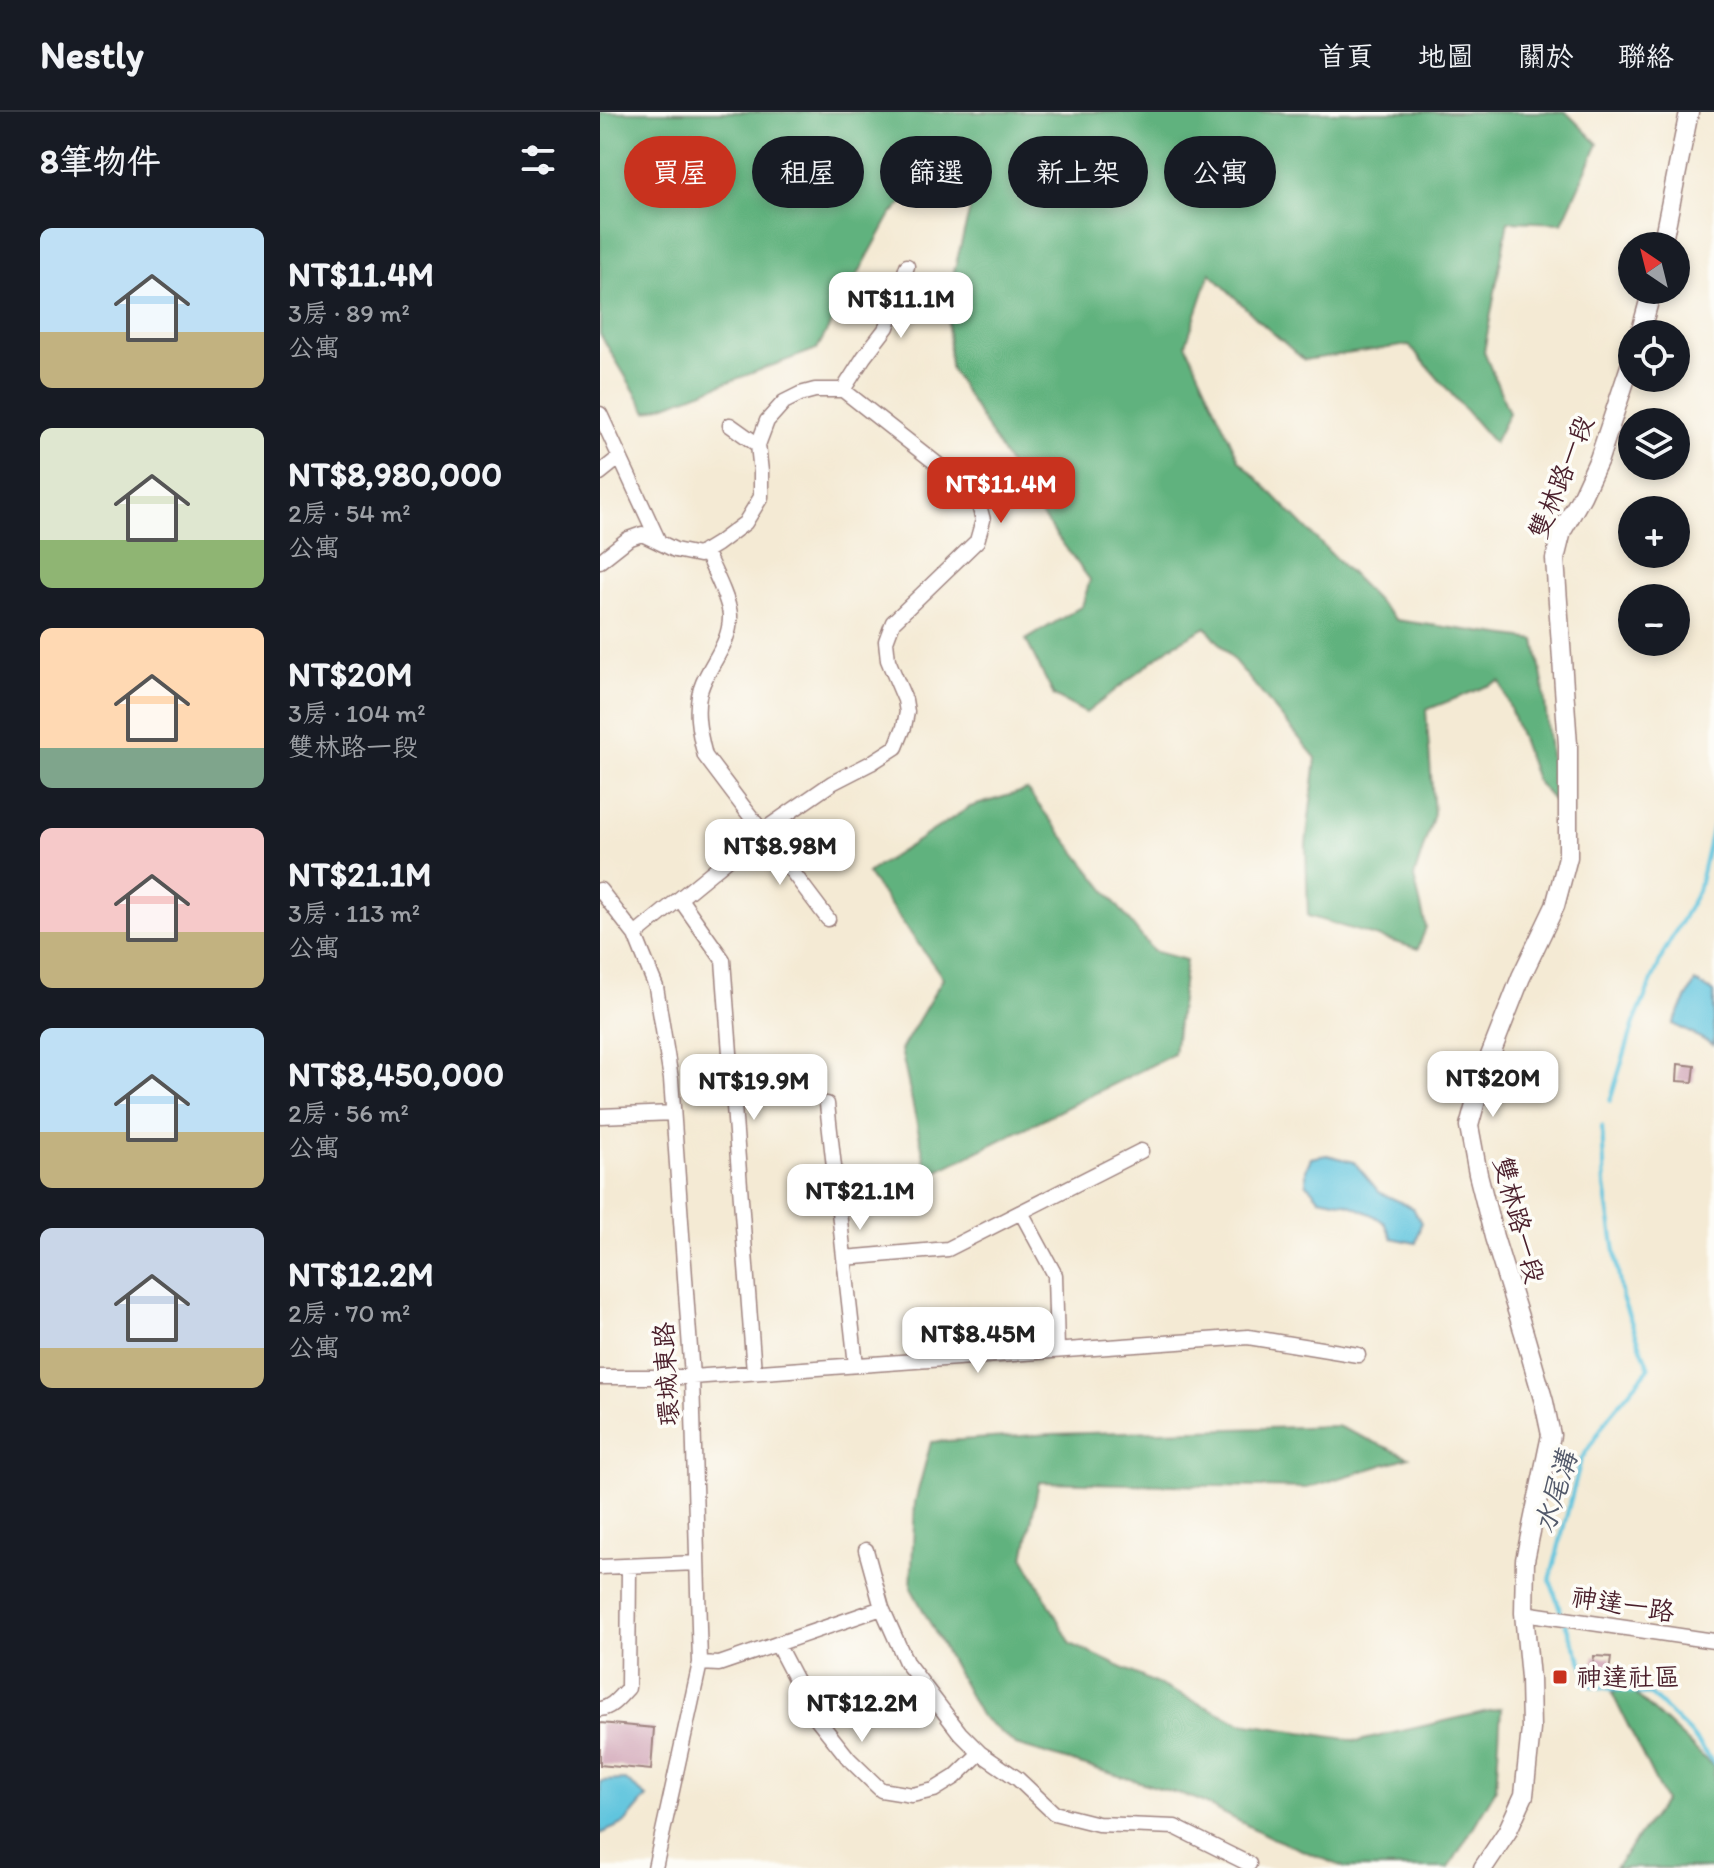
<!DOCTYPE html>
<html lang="zh-TW">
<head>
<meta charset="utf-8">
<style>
  body { margin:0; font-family:Itim,"LXGW WenKai TC",sans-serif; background:#242831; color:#f1f3f6; height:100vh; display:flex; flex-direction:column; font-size:30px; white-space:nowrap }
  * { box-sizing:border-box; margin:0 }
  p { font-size:26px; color:#9ea1a6 }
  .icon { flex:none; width:44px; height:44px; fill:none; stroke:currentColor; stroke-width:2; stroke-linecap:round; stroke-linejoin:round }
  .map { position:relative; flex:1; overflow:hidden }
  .panel { display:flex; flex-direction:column; background:#171b24; width:600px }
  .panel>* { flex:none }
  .top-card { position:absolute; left:24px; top:24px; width:760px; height:72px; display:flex; gap:16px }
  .needle { width:52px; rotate:325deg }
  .buttons { position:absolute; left:1018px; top:120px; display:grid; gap:16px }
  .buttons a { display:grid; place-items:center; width:72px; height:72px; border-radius:50%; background:#171b24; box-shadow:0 4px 12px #0003; font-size:40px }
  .price { position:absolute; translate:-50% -68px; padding:0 18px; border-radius:16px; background:#fff; color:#222; font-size:26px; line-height:52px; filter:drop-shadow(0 2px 4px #0008) }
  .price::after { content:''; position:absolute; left:50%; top:48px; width:24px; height:18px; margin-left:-12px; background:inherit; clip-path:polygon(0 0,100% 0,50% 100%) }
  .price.selected { background:#c8321e; color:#fff }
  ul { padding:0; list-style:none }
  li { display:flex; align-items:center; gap:24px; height:200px; padding:0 40px }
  li span { display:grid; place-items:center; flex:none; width:224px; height:160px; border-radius:12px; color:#555 }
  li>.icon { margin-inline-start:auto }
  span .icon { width:96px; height:96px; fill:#fffc; stroke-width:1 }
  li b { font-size:34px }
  h2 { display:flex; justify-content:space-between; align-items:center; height:96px; padding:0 40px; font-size:34px }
  .pill { padding:0 28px; border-radius:36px; background:#171b24; box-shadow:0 4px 12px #0003; font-size:28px; line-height:72px }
  .pill.selected { background:#c8321e; color:#fff }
  header { display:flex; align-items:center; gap:48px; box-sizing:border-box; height:112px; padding:0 40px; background:#171b24; border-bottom:2px solid #363941 }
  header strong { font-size:38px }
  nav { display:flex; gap:44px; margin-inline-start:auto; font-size:28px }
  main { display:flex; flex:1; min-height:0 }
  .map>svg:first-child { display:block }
  .forest { fill:#61b27e; stroke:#566854; stroke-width:2 }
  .water { fill:#61c5de; stroke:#567284; stroke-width:2 }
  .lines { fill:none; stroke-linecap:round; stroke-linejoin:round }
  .stream { stroke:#61c5de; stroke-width:4 }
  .building { fill:#cb99ae }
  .minor-casing { stroke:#9f8480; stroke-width:17 }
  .tertiary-casing { stroke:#9f8480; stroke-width:21 }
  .minor { stroke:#fff; stroke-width:14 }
  .tertiary { stroke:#fff; stroke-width:18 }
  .poi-dot { fill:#c8321e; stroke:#fdfcf7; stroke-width:3 }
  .labels { text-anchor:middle; stroke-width:7; stroke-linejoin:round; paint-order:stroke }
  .street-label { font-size:26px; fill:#4a1f2b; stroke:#fdfcf7 }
  .poi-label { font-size:26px; fill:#4a1f2b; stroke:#fdfcf7; text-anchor:start }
  .water-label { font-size:28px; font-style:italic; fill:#52596a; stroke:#fdfcf7 }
</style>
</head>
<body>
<header>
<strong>Nestly</strong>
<nav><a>首頁</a><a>地圖</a><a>關於</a><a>聯絡</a></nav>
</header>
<main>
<section class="panel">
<h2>8筆物件<svg class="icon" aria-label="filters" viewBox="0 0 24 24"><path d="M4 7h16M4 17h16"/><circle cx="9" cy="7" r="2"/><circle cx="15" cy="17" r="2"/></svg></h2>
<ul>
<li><span style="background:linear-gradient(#bfe0f5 65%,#c2b280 0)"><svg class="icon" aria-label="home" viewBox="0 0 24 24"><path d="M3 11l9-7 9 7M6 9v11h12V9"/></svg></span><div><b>NT$11.4M</b><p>3房 · 89 m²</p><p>公寓</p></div></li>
<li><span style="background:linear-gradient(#dfe7d0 70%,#8fb573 0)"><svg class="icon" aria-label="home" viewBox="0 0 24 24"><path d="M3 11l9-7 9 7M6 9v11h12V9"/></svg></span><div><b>NT$8,980,000</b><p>2房 · 54 m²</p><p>公寓</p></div></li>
<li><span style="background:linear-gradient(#ffd9b3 75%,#7fa58c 0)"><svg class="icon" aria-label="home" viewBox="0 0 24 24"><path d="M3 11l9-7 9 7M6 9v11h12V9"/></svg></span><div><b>NT$20M</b><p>3房 · 104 m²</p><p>雙林路一段</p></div></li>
<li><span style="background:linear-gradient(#f6c9c9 65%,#c2b280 0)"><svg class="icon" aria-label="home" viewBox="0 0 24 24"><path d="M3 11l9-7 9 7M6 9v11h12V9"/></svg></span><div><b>NT$21.1M</b><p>3房 · 113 m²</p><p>公寓</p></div></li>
<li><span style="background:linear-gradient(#bfe0f5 65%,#c2b280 0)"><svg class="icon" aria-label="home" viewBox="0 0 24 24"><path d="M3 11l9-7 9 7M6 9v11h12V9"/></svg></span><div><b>NT$8,450,000</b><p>2房 · 56 m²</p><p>公寓</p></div></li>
<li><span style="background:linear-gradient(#c9d6e8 75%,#c2b280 0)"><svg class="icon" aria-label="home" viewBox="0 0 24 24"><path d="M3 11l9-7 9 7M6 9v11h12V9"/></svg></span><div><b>NT$12.2M</b><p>2房 · 70 m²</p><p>公寓</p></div></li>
</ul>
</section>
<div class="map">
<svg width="1114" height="1756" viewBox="0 0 1114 1756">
  <rect width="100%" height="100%" fill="#fdfcf7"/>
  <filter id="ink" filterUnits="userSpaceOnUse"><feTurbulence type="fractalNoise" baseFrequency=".0125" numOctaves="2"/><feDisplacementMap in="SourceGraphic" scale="16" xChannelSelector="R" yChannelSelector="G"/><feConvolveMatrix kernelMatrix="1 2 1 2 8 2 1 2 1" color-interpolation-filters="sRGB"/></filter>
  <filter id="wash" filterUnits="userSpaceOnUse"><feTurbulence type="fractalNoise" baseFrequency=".006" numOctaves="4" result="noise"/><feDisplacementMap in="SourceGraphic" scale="32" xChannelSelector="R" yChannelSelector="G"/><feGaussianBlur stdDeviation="1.8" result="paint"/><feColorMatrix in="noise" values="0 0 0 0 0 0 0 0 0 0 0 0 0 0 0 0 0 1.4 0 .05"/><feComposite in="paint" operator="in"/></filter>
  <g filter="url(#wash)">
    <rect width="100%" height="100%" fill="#f4ead4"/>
    <path class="forest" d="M0 0H966L998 32 962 111 908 109 884 240 909 301 894 331 809 233 704 248 658 208 610 161 586 232 639 348 796 508 935 528 943 571 955 690 937 670 900 569 826 598 834 702 814 765 826 815 818 837 708 804 706 733 716 646 606 515 573 533 486 601 454 584 426 528 482 494 490 468 433 392 350 255 347 187 370 97 329 62 290 104 217 237 47 300 0 222Z
      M427 678 553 839 586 848 574 942 328 1064 301 938 343 866 267 761 370 695Z
      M737 1314 809 1345 707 1376 439 1370 424 1446 471 1532 641 1611 759 1629 901 1596 896 1677 849 1756H746L672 1726 596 1687 416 1633 380 1603 311 1476 315 1390 331 1330 452 1322Z
      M1029 1576 1114 1655V1756H1015L1065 1689 1012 1581Z"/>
    <path class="water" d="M1095 870 1114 880V933L1073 912Z
      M727 1043 754 1050 779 1080 813 1096 821 1111 816 1131 792 1126 785 1111 771 1102 746 1091 719 1086 706 1071V1057L711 1046Z
      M25 1668 47 1685 25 1711 0 1722V1669Z"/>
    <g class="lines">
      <path class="stream" d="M1010 989 1034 911 1064 840 1098 779 1114 709
        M962 1503 950 1468 981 1348 1009 1304 1049 1256 1022 1186 1005 1074 1002 1014
        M965 1511 992 1574 1051 1583 1090 1621 1114 1652"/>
    </g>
    <g id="blocks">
      <path class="building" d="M1078 952 1095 954 1093 970 1077 969Z
        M994 1544 1011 1545 1009 1562 992 1560Z
        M0 1611 54 1616 51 1658 0 1653Z"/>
    </g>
  </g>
  <g filter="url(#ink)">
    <use href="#blocks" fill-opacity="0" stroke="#9f8480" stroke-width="2"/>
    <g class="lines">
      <defs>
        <path id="minor" d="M243 278 264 245 287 215 307 154
          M0 302 59 430
          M130 313 158 333
          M0 361 20 345
          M105 439C112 455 129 487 130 503 131 529 113 548 103 571 93 594 99 621 105 644L228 807
          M0 449 28 427 42 422 75 438 99 443 117 432 145 411 161 385V360L158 333 167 309 184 290 200 282 215 278H243L369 377 377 386 383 408 377 429 293 510 286 529 288 548 305 588 307 600 304 615 296 635 271 651 232 671 161 720 35 823
          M0 778 35 823 56 875 71 967 92 1265 100 1551 55 1756
          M80 787 123 848 154 1260
          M227 992 256 1253
          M0 1004 73 1001
          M421 1100 455 1163 457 1238
          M244 1146 348 1137 541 1039
          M0 1265H92L648 1225 758 1243
          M266 1438 282 1496 306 1550 360 1621 380 1641 418 1667 454 1701 498 1712 575 1715 649 1752
          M0 1455 97 1451
          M924 1501 1114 1529
          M177 1532 214 1603 249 1647 281 1678 312 1683 334 1678 355 1665 380 1641
          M100 1551 119 1552 282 1496
          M0 1597C12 1596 20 1584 28 1576L29 1454"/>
        <path id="tertiary" d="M1062 134 1089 0
          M1040 222 1052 178
          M883 1756 907 1720 924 1683 931 1617 930 1566 924 1501 925 1448 951 1323 944 1290 924 1221 894 1125 878 1062 869 1014 884 959 921 865 955 794 968 745V633L955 447 962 419 982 384 999 347 1032 248"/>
      </defs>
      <use href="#minor" class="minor-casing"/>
      <use href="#tertiary" class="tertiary-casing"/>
      <use href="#minor" class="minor"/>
      <use href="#tertiary" class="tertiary"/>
    </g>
  </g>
  <rect class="poi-dot" x="952" y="1557" width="16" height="16" rx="4"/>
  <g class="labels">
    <g class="street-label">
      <text transform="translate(961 365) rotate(-68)" y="9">雙林路一段</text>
      <text transform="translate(919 1108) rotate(75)" y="9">雙林路一段</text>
      <text transform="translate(66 1262) rotate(-93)" y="9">環城東路</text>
      <text transform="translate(1023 1492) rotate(9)" y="9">神達一路</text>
    </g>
    <g class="poi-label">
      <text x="976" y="1574">神達社區</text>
    </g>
    <g class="water-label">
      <text transform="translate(955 1380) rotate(-73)" y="10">水尾溝</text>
    </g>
  </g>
</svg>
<div class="buttons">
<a><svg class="needle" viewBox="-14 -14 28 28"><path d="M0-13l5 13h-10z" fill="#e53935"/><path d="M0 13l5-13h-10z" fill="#9ea1a6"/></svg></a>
<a><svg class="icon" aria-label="locate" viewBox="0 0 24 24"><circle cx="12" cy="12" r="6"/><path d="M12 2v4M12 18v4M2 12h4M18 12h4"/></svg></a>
<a><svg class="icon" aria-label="layers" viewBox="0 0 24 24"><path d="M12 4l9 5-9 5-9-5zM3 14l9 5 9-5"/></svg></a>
<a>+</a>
<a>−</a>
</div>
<b class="price" style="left:301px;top:228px">NT$11.1M</b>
<b class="price selected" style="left:401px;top:413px">NT$11.4M</b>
<b class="price" style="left:180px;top:775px">NT$8.98M</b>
<b class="price" style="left:893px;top:1007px">NT$20M</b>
<b class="price" style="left:154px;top:1010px">NT$19.9M</b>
<b class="price" style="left:260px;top:1120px">NT$21.1M</b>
<b class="price" style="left:378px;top:1263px">NT$8.45M</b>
<b class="price" style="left:262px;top:1632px">NT$12.2M</b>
<div class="top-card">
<a class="pill selected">買屋</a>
<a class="pill">租屋</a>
<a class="pill">篩選</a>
<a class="pill">新上架</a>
<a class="pill">公寓</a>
</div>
</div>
</main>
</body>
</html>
